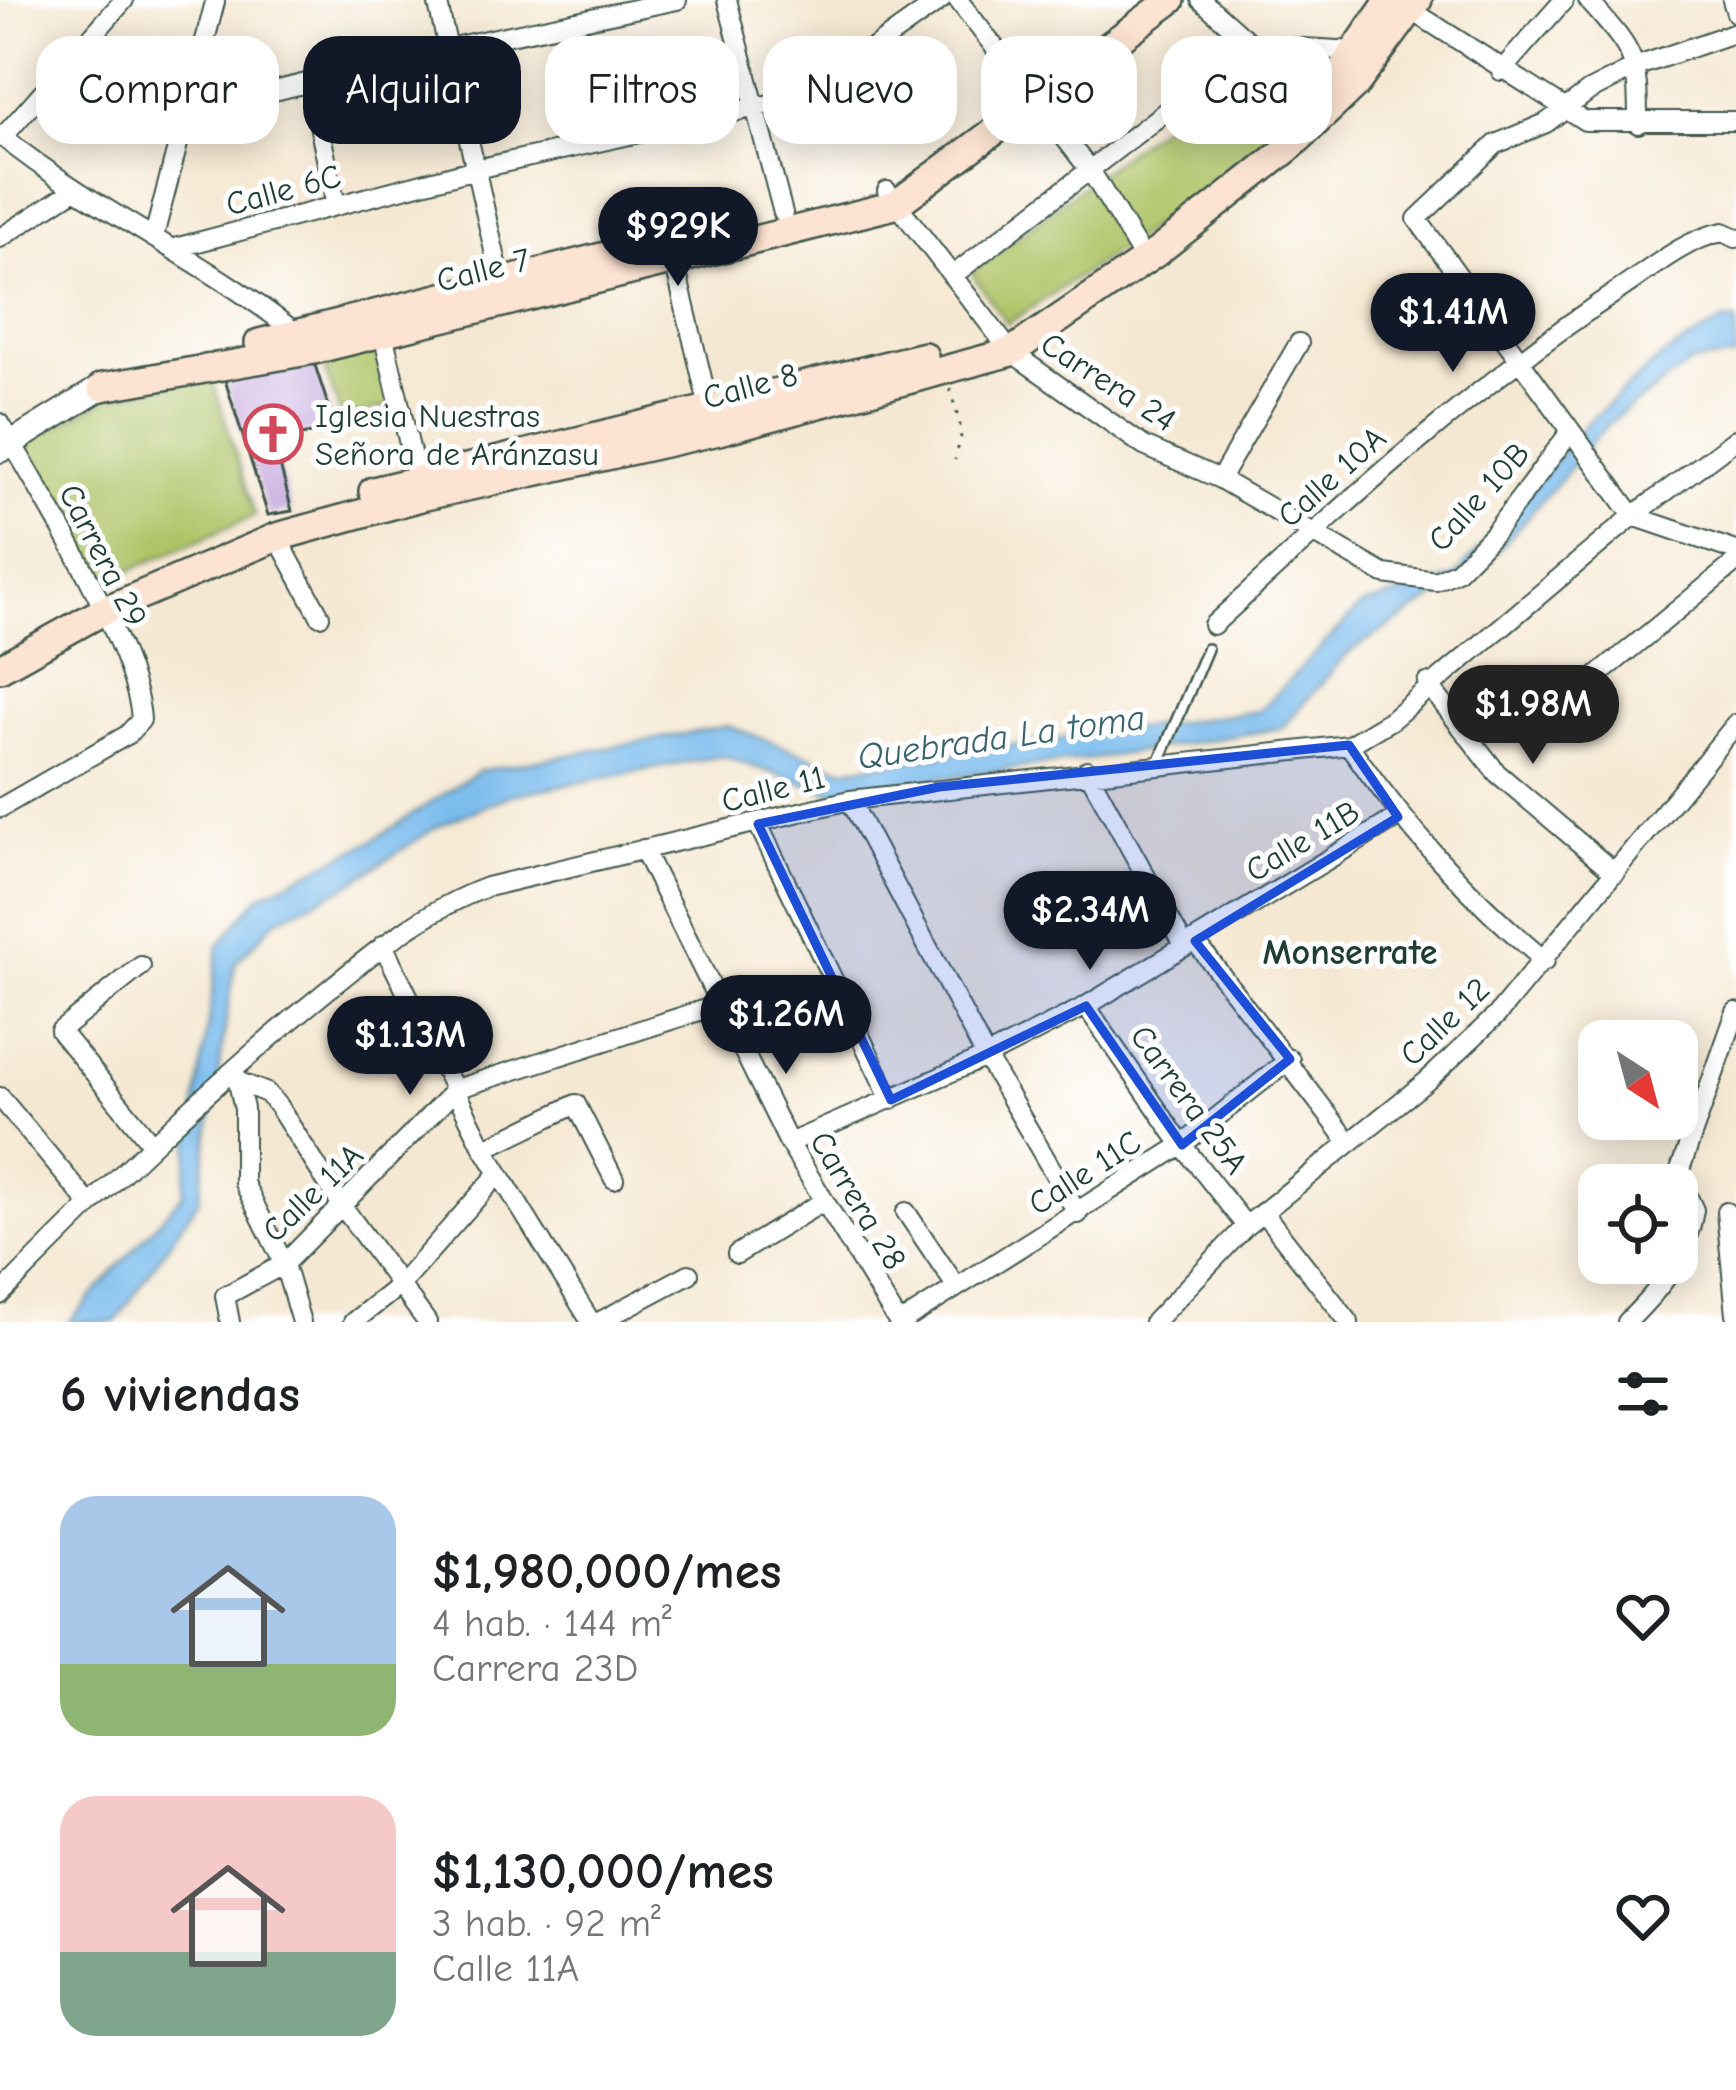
<!DOCTYPE html>
<html lang="es">
<head>
<meta charset="utf-8">
<style>
  body { margin:0; font-family:"Comic Neue",sans-serif; background:#f6f6f6; color:#202124; height:100vh; display:flex; flex-direction:column; font-size:45px; white-space:nowrap }
  * { box-sizing:border-box; margin:0 }
  p { font-size:39px; color:#757577 }
  .icon { flex:none; width:66px; height:66px; fill:none; stroke:currentColor; stroke-width:2; stroke-linecap:round; stroke-linejoin:round }
  .map { position:relative; height:1322px; overflow:hidden }
  .drawer { display:flex; flex-direction:column; background:#fff; flex:1 }
  .drawer>* { flex:none }
  .hud { position:absolute; left:36px; top:36px; width:1665px; height:108px; display:flex; gap:24px }
  .needle { width:78px; rotate:144deg }
  .buttons { position:absolute; left:1578px; top:1020px; display:grid; gap:24px }
  .buttons a { display:grid; place-items:center; width:120px; height:120px; border-radius:24px; background:#fff; box-shadow:0 6px 30px #0003; font-size:60px }
  .price { position:absolute; translate:-50% -102px; padding:0 27px; border-radius:42px; background:#111827; color:#fff; font-size:39px; line-height:78px; filter:drop-shadow(0 3px 6px #0008) }
  .price::after { content:''; position:absolute; left:50%; top:72px; width:36px; height:27px; margin-left:-18px; background:inherit; clip-path:polygon(0 0,100% 0,50% 100%) }
  .price.on { background:#222; color:#fff }
  ul { padding:0; list-style:none }
  li { display:flex; align-items:center; gap:36px; height:300px; padding:0 60px }
  li span { display:grid; place-items:center; flex:none; width:336px; height:240px; border-radius:36px; color:#555 }
  li>.icon { margin-inline-start:auto }
  span .icon { width:144px; height:144px; fill:#fffc; stroke-width:1 }
  li b { font-size:51px }
  h2 { display:flex; justify-content:space-between; align-items:center; height:144px; padding:0 60px; font-size:51px }
  .chip { padding:0 42px; border-radius:36px; background:#fff; box-shadow:0 6px 30px #0003; font-size:42px; line-height:108px }
  .chip.on { background:#111827; color:#fff }
  .map>svg:first-child { display:block }
  .green { fill:#afc468; stroke:#67804e; stroke-width:3 }
  .water { fill:#77baed; stroke:#4b7c90; stroke-width:3 }
  .building { fill:#c0a0da }
  .lines { fill:none; stroke-linecap:round; stroke-linejoin:round }
  .service-casing { stroke:#3f574c; stroke-width:14 }
  .minor-casing { stroke:#3f574c; stroke-width:22 }
  .tertiary-casing { stroke:#3f574c; stroke-width:28 }
  .secondary-casing { stroke:#3f574c; stroke-width:32 }
  .path { stroke:#3f574c; stroke-width:3; stroke-dasharray:3 9; stroke-linecap:butt }
  .service { stroke:#fff; stroke-width:9 }
  .minor { stroke:#fff; stroke-width:18 }
  .tertiary { stroke:#fff; stroke-width:24 }
  .secondary { stroke:#fde3d1; stroke-width:27 }
  .marked { fill:#1d4ed8; fill-opacity:0.2; stroke:#1d4ed8; stroke-width:9; stroke-linejoin:round }
  .labels { text-anchor:middle; stroke-width:10; stroke-linejoin:round; paint-order:stroke }
  .street-label { font-size:33px; fill:#1f3d34; stroke:#fff }
  .poi-label { font-size:33px; fill:#1f3d34; stroke:#fff; text-anchor:start }
  .water-label { font-size:36px; font-style:italic; fill:#39626c; stroke:#fff }
  .neighbourhood-label { font-size:36px; font-weight:bold; fill:#1f3d34; stroke:#fff }
</style>
</head>
<body>
<div class="map">
<svg width="1736" height="1322" viewBox="0 0 1736 1322">
  <rect width="100%" height="100%" fill="#fff"/>
  <filter id="ink" filterUnits="userSpaceOnUse"><feTurbulence type="fractalNoise" baseFrequency=".00833" numOctaves="2"/><feDisplacementMap in="SourceGraphic" scale="24" xChannelSelector="R" yChannelSelector="G"/><feConvolveMatrix kernelMatrix="1 2 1 2 8 2 1 2 1" color-interpolation-filters="sRGB"/></filter>
  <filter id="wash" filterUnits="userSpaceOnUse"><feTurbulence type="fractalNoise" baseFrequency=".004" numOctaves="4" result="noise"/><feDisplacementMap in="SourceGraphic" scale="48" xChannelSelector="R" yChannelSelector="G"/><feGaussianBlur stdDeviation="2.7" result="paint"/><feColorMatrix in="noise" values="0 0 0 0 0 0 0 0 0 0 0 0 0 0 0 0 0 1.4 0 .05"/><feComposite in="paint" operator="in"/></filter>
  <g filter="url(#wash)">
    <rect width="100%" height="100%" fill="#f5e8d2"/>
    <path class="green" d="M1252 55 1335 58C1264 164 1114 252 1007 324L971 272Z
      M380 339 394 405 342 419 320 354Z
      M211 376 255 516 98 584 22 446 110 397Z"/>
    <path class="water" d="M1736 321V357L1691 363 1609 423 1484 567 1349 652 1282 728 1105 757 830 792 722 756 511 795 438 826 345 887 277 919 235 964 199 1199 116 1322H69L183 1194 219 945 259 896 372 841 479 771 728 726 844 769 1259 711 1361 606 1455 577 1585 425 1664 355 1722 322Z"/>
    <g id="blocks">
      <path class="building" d="M313 359 335 427 274 442 292 511 268 515 224 377Z"/>
    </g>
  </g>
  <g filter="url(#ink)">
    <use href="#blocks" fill-opacity="0" stroke="#3f574c" stroke-width="3"/>
    <g class="lines">
      <defs>
        <path id="service" d="M1159 762 1207 649"/>
        <path id="minor" d="M437 0 501 281
          M727 0 783 213
          M958 0 1092 173 1138 249
          M1201 0 1252 45 1355 51
          M1588 0C1634 53 1638 54 1638 124
          M1732 0 1736 13
          M1411 10 1585 121H1736
          M1736 32 1638 66 1589 91 1546 123 1496 144 1417 219 1633 516 1736 551
          M1501 71 1564 0
          M310 82 336 206
          M189 112 448 48 677 0
          M0 135C94 211 206 260 300 336
          M2 138 124 0
          M887 191 1011 352 1144 446 1220 479 1384 574 1436 581 1457 571 1494 533 1570 432
          M154 236 215 2
          M0 238 74 190
          M669 240 710 412
          M175 248 476 169 806 96 941 0
          M952 276 1252 45
          M381 325 417 478
          M0 423C39 489 137 648 141 720L127 735 0 808
          M1220 479 1299 343
          M277 537 320 616
          M1213 625C1343 505 1471 388 1619 290 1651 269 1685 239 1723 232L1736 238
          M1427 683 1497 773 1615 873
          M1558 708 1736 562
          M1349 745C1406 828 1468 896 1545 961
          M1087 770 1185 947
          M850 800 986 1057 1078 1214
          M758 824 891 1100
          M643 849 789 1143 898 1322
          M1195 941 1348 1141
          M383 945 484 1149 591 1322
          M141 966 60 1031 152 1144
          M1086 1006 1182 1145 1246 1226
          M237 1078 244 1109V1183L284 1264 301 1322
          M239 1082 267 1093 278 1106 343 1207 427 1322
          M0 1097 90 1205
          M789 1143 986 1057 1086 1006 1398 817
          M484 1149 576 1104 614 1179
          M1694 1210 1678 1175 1736 1012
          M906 1212 956 1286
          M1263 1212 1349 1322
          M1726 1212 1736 1314
          M737 1254 824 1201
          M0 1295C101 1193 202 1093 313 1002 368 957 420 912 487 887L850 800 1349 745 1391 720 1633 516 1736 439
          M230 1322 225 1296 284 1264 456 1089 718 1005
          M353 1322 400 1285 499 1173
          M599 1322 689 1274
          M902 1322 1182 1145 1290 1059
          M1154 1322 1246 1226 1428 1080 1497 1015 1736 724
          M1627 1322C1661 1288 1686 1259 1694 1210"/>
        <path id="tertiary" d="M0 450 102 387"/>
        <path id="secondary" d="M1292 123 1340 72 1390 0
          M259 343 641 247
          M102 387 314 350 895 205 1171 0
          M373 491 924 356
          M0 668 103 611 277 537 421 497 719 431 1011 352 1157 252 1291 146 1355 85 1418 0"/>
      </defs>
      <use href="#service" class="service-casing"/>
      <use href="#minor" class="minor-casing"/>
      <use href="#tertiary" class="tertiary-casing"/>
      <use href="#secondary" class="secondary-casing"/>
      <path class="path" d="M950 389 962 432 955 460"/>
      <use href="#service" class="service"/>
      <use href="#minor" class="minor"/>
      <use href="#tertiary" class="tertiary"/>
      <use href="#secondary" class="secondary"/>
    </g>
  </g>
  <path class="marked" d="M1349 745 1398 817 1195 941 1290 1059 1182 1145 1086 1006 891 1100 758 824 939 787Z"/>
  <defs>
    <symbol id="church-ring" viewBox="-11 -11 22 22"><circle r="9.5" fill="#fff" stroke="#d1495b" stroke-width="1.5"/><path d="M-1.2-6h2.4v3.5h3.3v2.4h-3.3V6h-2.4V-.1h-3.3v-2.4h3.3Z" fill="#d1495b"/></symbol>
  </defs>
  <g fill-rule="evenodd">
    <use href="#church-ring" x="240" y="401" width="66" height="66"/>
  </g>
  <g class="labels">
    <g class="street-label">
      <text transform="translate(283 189) rotate(-15)" y="12">Calle 6C</text>
      <text transform="translate(483 269) rotate(-14)" y="12">Calle 7</text>
      <text transform="translate(1109 381) rotate(33)" y="12">Carrera 24</text>
      <text transform="translate(750 385) rotate(-15)" y="12">Calle 8</text>
      <text transform="translate(1331 476) rotate(-42)" y="12">Calle 10A</text>
      <text transform="translate(1478 496) rotate(-48)" y="12">Calle 10B</text>
      <text transform="translate(104 555) rotate(63)" y="12">Carrera 29</text>
      <text transform="translate(773 788) rotate(-14)" y="12">Calle 11</text>
      <text transform="translate(1302 840) rotate(-31)" y="12">Calle 11B</text>
      <text transform="translate(1444 1021) rotate(-44)" y="12">Calle 12</text>
      <text transform="translate(1190 1099) rotate(54)" y="12">Carrera 25A</text>
      <text transform="translate(1084 1172) rotate(-33)" y="12">Calle 11C</text>
      <text transform="translate(312 1192) rotate(-44)" y="12">Calle 11A</text>
      <text transform="translate(859 1200) rotate(59)" y="12">Carrera 28</text>
    </g>
    <g class="poi-label">
      <text x="315" y="427">Iglesia Nuestras<tspan x="315" dy="38">Señora de Aránzasu</tspan></text>
    </g>
    <g class="water-label">
      <text transform="translate(1001 736) rotate(-8)" y="13">Quebrada La toma</text>
    </g>
    <g class="neighbourhood-label">
      <text x="1350" y="964">Monserrate</text>
    </g>
  </g>
</svg>
<div class="buttons">
<a><svg class="needle" viewBox="-14 -14 28 28"><path d="M0-13l5 13h-10z" fill="#e53935"/><path d="M0 13l5-13h-10z" fill="#757577"/></svg></a>
<a><svg class="icon" aria-label="locate" viewBox="0 0 24 24"><circle cx="12" cy="12" r="6"/><path d="M12 2v4M12 18v4M2 12h4M18 12h4"/></svg></a>
</div>
<b class="price" style="left:678px;top:289px">$929K</b>
<b class="price" style="left:1453px;top:375px">$1.41M</b>
<b class="price on" style="left:1533px;top:767px">$1.98M</b>
<b class="price" style="left:1090px;top:973px">$2.34M</b>
<b class="price" style="left:786px;top:1077px">$1.26M</b>
<b class="price" style="left:410px;top:1098px">$1.13M</b>
<div class="hud">
<a class="chip">Comprar</a>
<a class="chip on">Alquilar</a>
<a class="chip">Filtros</a>
<a class="chip">Nuevo</a>
<a class="chip">Piso</a>
<a class="chip">Casa</a>
</div>
</div>
<section class="drawer">
<h2>6 viviendas<svg class="icon" aria-label="filters" viewBox="0 0 24 24"><path d="M4 7h16M4 17h16"/><circle cx="9" cy="7" r="2"/><circle cx="15" cy="17" r="2"/></svg></h2>
<ul>
<li><span style="background:linear-gradient(#a9c7e8 70%,#8fb573 0)"><svg class="icon" aria-label="home" viewBox="0 0 24 24"><path d="M3 11l9-7 9 7M6 9v11h12V9"/></svg></span><div><b>$1,980,000/mes</b><p>4 hab. · 144 m²</p><p>Carrera 23D</p></div><svg class="icon" aria-label="heart" viewBox="0 0 24 24"><path d="M12 20l-8-8c-3-5 5-10 8-4 3-6 11-1 8 4z"/></svg></li>
<li><span style="background:linear-gradient(#f6c9c9 65%,#7fa58c 0)"><svg class="icon" aria-label="home" viewBox="0 0 24 24"><path d="M3 11l9-7 9 7M6 9v11h12V9"/></svg></span><div><b>$1,130,000/mes</b><p>3 hab. · 92 m²</p><p>Calle 11A</p></div><svg class="icon" aria-label="heart" viewBox="0 0 24 24"><path d="M12 20l-8-8c-3-5 5-10 8-4 3-6 11-1 8 4z"/></svg></li>
</ul>
</section>
</body>
</html>
